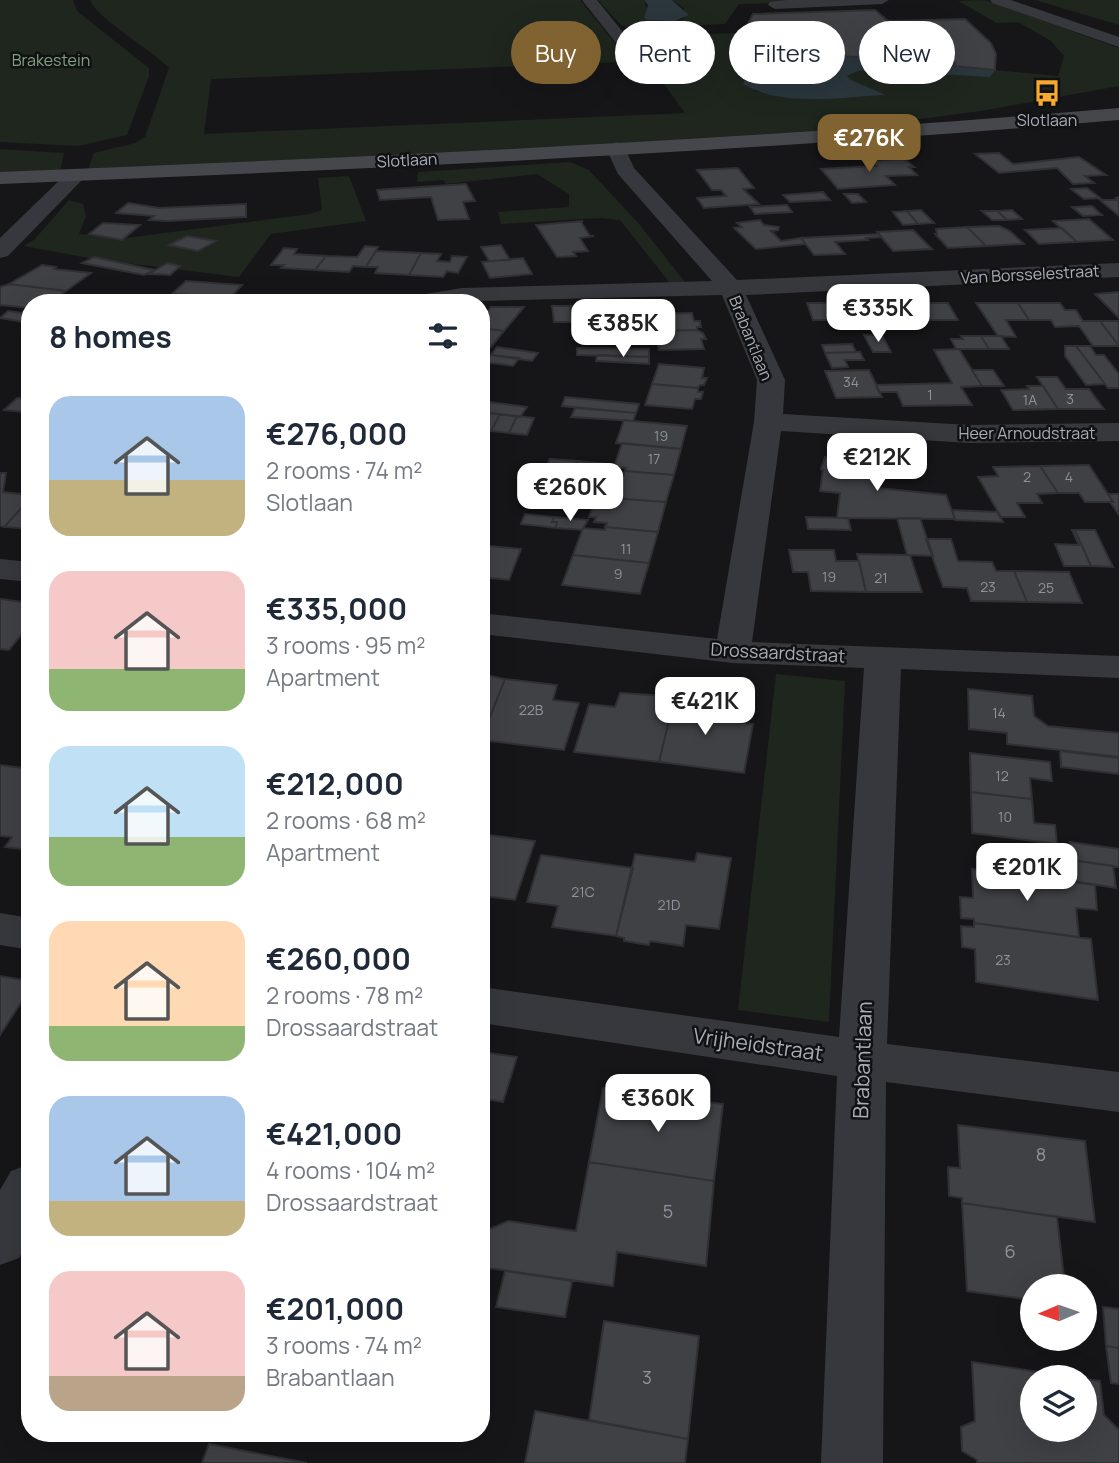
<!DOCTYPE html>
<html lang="en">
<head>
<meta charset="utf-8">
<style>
  body { margin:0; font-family:Manrope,sans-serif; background:#f2f2f3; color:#1f2937; height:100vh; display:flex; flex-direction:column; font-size:26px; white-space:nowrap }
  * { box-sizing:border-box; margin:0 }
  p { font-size:23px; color:#747a83 }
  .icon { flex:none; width:38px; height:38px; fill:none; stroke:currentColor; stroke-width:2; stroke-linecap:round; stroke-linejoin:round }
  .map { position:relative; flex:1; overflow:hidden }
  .side { position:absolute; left:21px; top:294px; width:469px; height:1148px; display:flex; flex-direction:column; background:#fff; border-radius:28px; box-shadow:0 7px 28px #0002 }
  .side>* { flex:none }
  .top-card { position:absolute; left:511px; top:21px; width:502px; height:63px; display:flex; gap:14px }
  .needle { width:46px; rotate:268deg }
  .controls { position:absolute; left:1020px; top:1274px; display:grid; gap:14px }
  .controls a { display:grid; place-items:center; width:77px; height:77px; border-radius:50%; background:#fff; box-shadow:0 7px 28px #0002; font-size:35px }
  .price { position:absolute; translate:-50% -60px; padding:0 16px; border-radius:14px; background:#fff; color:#222; font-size:23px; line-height:46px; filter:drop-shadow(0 2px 4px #0008) }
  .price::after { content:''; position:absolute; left:50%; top:42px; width:21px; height:16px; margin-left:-10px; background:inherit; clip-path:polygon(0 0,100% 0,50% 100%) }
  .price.active { background:#816332; color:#fff }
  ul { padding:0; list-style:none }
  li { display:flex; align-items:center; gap:21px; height:175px; padding:0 28px }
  li span { display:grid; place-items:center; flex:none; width:196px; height:140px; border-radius:21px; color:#555 }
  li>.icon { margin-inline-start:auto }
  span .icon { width:84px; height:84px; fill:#fffc; stroke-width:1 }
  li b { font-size:30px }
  h2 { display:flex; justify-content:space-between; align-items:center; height:84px; padding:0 28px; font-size:30px }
  .tag { padding:0 24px; border-radius:32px; background:#fff; box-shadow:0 7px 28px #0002; font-size:24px; line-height:63px }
  .tag.active { background:#816332; color:#fff }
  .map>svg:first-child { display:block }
  .green { fill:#1e261e }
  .water { fill:#2b363d }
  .building { fill:#404145; stroke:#303034; stroke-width:2 }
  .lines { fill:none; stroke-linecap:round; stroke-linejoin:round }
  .street { fill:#37383d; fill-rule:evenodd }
  .secondary { fill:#45474d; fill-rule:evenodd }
  .labels { text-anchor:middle; stroke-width:5; stroke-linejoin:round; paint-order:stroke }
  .number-label { font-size:14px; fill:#8d939c }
  .far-park-label { font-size:16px; fill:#7ea47e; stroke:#111113 }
  .far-poi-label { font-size:16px; fill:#a7aeb9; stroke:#111113 }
  .far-street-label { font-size:16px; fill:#a7aeb9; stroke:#111113 }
  .street-label { font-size:18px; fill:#a7aeb9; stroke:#111113 }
  .near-number-label { font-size:18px; fill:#8d939c }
  .near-street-label { font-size:21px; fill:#a7aeb9; stroke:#111113 }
</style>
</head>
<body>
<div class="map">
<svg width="1119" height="1463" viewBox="0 0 1119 1463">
  <rect width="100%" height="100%" fill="#161618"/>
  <path class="green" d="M0 0H73L77 11 149 68V76L127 135 78 146 0 142Z
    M90 0H580L623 53 621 62 211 79 204 134 685 113 632 40 655 35 742 33 732 54 760 56 752 65 754 91C797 101 841 97 884 95L851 80 847 76 858 71 873 70 925 72 995 70 1058 76 1064 56 1051 41 1018 22 997 23 958 1 985 0 1119 48V86L981 111 813 133 86 175 94 153 135 143 145 137 169 68C152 50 96 18 90 0Z
    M598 0H644L648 11 644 18 675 21 684 19V8L672 0H793L795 3 739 4 725 24 629 28 621 25Z
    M1035 0H1119V25Z
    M0 149 64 153 59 176 0 178Z
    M570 162 589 170 639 224 685 282H669L620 220 601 218 501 224 498 212 569 207V194L537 174 446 184 443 180 417 182 418 172Z
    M349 176 366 221 271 234 239 277 94 259 24 246 35 239 69 200 83 204 86 216 79 234 126 238 310 214 322 210 318 178Z
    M776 674 845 681 829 1022 738 1010Z"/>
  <path class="water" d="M644 0H672L689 15 675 21 647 20 644 18 648 5Z
    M774 49 823 52 822 55 954 63 953 66 995 70 990 77 873 70 858 71 847 76 851 80 886 95C841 97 783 108 743 84L752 64 760 56H771Z"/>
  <path class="building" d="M875 10 888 21 965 19 991 43 996 54 995 70 954 66 955 63 823 55 824 52 774 49 771 56 732 54 753 14Z
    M999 153 1013 164 1079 157 1106 175 1085 176 1094 183 1073 184 1057 168 999 173 975 154Z
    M900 159 906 160 914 167H909L917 175 886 176 895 185 838 189 821 169 876 166 869 161Z
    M738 168 754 188 743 189 759 204 704 208 697 198 726 196 721 190H712L697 170Z
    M466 184 475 201 463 202 469 219 438 220 431 197 380 200 377 190Z
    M1087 188 1100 198 1084 199 1071 189Z
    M823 192 830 200 790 202 783 195Z
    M844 194H858L866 202 852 203Z
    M1119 197V216L1100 200H1119L1116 198Z
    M128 203 159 208 246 204V217L167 221 149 220 154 216 116 213Z
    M787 205 792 212 755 214 750 207Z
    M1092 206 1102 215 1083 216 1072 207Z
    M921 210 934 223 918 224 907 211Z
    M1012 210 1022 219 1007 220 997 211Z
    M907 211 918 224 903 225 893 212Z
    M982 211H997L1007 220H992Z
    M1089 219 1113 240 1077 242 1053 221Z
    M760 220 764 225 779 227 778 230 771 231 781 241 801 238 805 244 756 249 734 228 742 227 737 223Z
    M583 221 581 222 590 236H594L580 238 588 251 573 252 576 256 557 257 536 225Z
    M103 223 140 225 122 240 89 234Z
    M999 226 1010 231 1024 244 986 246 967 227Z
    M967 227 986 246 948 248 935 234H937L936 229Z
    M1062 228 1077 242 1039 244 1025 230Z
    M913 230 932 249 893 251 877 232Z
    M879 234 881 237 866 238 868 240 835 242 845 254 814 255 801 238Z
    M187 236 216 241 198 251 169 245Z
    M501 245 510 260 489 261 481 247Z
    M365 246 378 247 366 267 353 266 349 272 315 270 326 256 357 257Z
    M284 248 297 249 294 254 326 256 315 270 281 268 284 265H271Z
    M376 251 421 253 409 275 375 273 378 267H366Z
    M421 253 441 254 437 261 450 262 452 256 467 257 458 273 447 271 443 277 409 275Z
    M94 257 154 270 144 275 82 263Z
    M523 258 532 274 490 278 482 262Z
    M167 263 180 266 170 275 149 274Z
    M42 265 56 267 54 269 91 273 66 291 9 284Z
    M186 281 242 285 230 298 172 294Z
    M9 284 66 291 48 303H30V308L0 305V287Z
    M1119 292V318L1095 294Z
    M175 294 189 295 230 298 225 303H166Z
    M807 303H850L856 320H813Z
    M864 303H907L919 327H878L875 321H872Z
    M907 303H948L958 320H915Z
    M976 303H1018L1029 320H1006L1016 337 998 336Z
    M1018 303H1060L1065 310H1076L1083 321H1100L1119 346H1093L1079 326 1055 327 1051 320H1029Z
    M628 305H652L654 314 692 313 694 321H700L701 327H697V330L633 332Z
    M552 306H570L572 322H554Z
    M570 306H592L595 322H572Z
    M491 307H524L504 331 481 328V310L488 311Z
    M8 311 30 314V323L0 318Z
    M1100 321H1119V346Z
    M481 328 504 331 491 347 481 346Z
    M697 330 703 333 706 339H701L704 349 659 350 653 331Z
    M864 335H882L891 352H873Z
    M961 336H981L989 349H956L951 339H963Z
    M981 336H1001L1009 349H989Z
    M852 344 856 352 825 353 822 345Z
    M1065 346H1076L1105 384 1086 385 1065 356Z
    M1076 346H1090L1096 355H1104L1119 374V388H1108Z
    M497 347 538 353 532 361 491 355Z
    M577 348 649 349V357L577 355Z
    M959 349 982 386 961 387 972 405 903 406 897 392H879L876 385 952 383 934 350Z
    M856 352H860L864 360H845L848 367 832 368 825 353Z
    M491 355 519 358 513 366 484 362Z
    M597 355 649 357V364L596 361Z
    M659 364 704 368 702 378H707L704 385H700L698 388 652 384Z
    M869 370 882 397 836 398 825 371Z
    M972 370H993L1004 386H982Z
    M1037 377H1057L1066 389H1089L1104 409H1058Z
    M652 384 698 388V392H703L701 399H695L692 409 645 405Z
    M1027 386H1043L1058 409 1013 410 1001 390 1029 389Z
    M565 397 597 400 639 404 636 413 562 406Z
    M17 398 30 399V405L23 412 4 410Z
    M481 401 527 407 520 417 481 412Z
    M575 408 636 413 633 421 571 417Z
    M483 412 500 414 491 431 481 430Z
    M500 414 517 416 509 433 491 431Z
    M517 416 534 418 527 435 509 433Z
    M624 420 633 421 687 426 681 449 616 443Z
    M622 443 681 449 674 475 625 471 626 468 614 467Z
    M825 457 879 462 889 466 894 473 878 476V488L946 495 955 519 837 518 840 493 820 491 823 470 821 469Z
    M550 459 577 461 575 466H579L577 471 545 468Z
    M577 461 609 464 605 474 577 471Z
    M1089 465 1113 502H1085L1079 493H1058L1040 466Z
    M1040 466 1058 493 1037 494 1042 503H1017L1025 517H1001L978 477 998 476 993 467Z
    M625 471 674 475 666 502 598 497 603 482 620 483Z
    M0 473H6L3 492 30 495 25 500H29L4 527 0 526Z
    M1108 494H1119V515L1110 502H1113Z
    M596 497 666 502 658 532 605 527 607 523 594 522 596 517H589Z
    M29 500 30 529 4 527Z
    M952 510 997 512 1003 522 955 520Z
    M525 514 554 517 552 522H557L556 528 521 524Z
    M554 517 588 520 582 530 556 528 557 522H552Z
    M806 517 848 518 851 530 808 529Z
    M897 518H920L933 556 907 555Z
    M605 527 658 532 649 563 573 555 583 528 605 530Z
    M1072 530H1075L1091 566H1064L1055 544 1079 545Z
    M1075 530H1095L1113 567 1091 566Z
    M926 539H951L958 561 992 562 996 571H1014L1027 602 971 601 967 588 943 587Z
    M481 545 521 549 509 580 481 577Z
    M789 550H834L836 561H859L866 592 811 591 808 572H793Z
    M857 554 910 555 922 592H866Z
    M573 555 649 563 640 594 562 585Z
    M1014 571 1069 572 1082 603 1027 602Z
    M0 599 30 603V633L22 634 9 650 0 649Z
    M481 674 505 679 485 729 481 728Z
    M505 679 557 685 553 700 579 703 564 750 481 740Z
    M968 689 1032 696 1034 716 1048 726 1119 733V757L1007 744V733L969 729Z
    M620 693 668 696V698L674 699 659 762 574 752 589 704 615 707Z
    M681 698 729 706 726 721 753 724 744 773 659 762 674 699Z
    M1060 751 1119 758V774L1061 767Z
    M970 753 1050 762 1052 781 1030 778 1032 799 971 792Z
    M0 765 30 769V850L5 847 12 837 0 836Z
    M971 792 1032 799 1034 823 1055 825 1057 844 972 833Z
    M481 834 535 841 515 900 485 896 481 908Z
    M1070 842 1119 849V867L1072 860Z
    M697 853 731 858 719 929 686 925 683 946 650 941 649 945 624 941V938L616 936 635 854 695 862Z
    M541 855 633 868 616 936 552 927 558 906 527 902Z
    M1072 860 1113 866 1116 888 1073 881Z
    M972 869 1095 885 1097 910 1076 908 1079 937 974 923V919L961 918 960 897 973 898Z
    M974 923 1091 939 1098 1000 976 982 975 949 962 947 961 926 974 927Z
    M0 976 30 981V989L0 1035Z
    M482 1052 517 1057 503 1102 481 1098Z
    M603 1088 723 1104 714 1181 589 1162Z
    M958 1125 1085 1141 1095 1222 962 1203V1198L949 1196 948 1167 960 1168Z
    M589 1162 714 1181 706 1266 617 1252 613 1286 481 1267 485 1231 508 1221 576 1231Z
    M962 1203 1057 1217 1065 1286H1032V1300L967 1291Z
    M505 1271 572 1281 565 1317 496 1307Z
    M1103 1307 1119 1309V1348L1106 1346Z
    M604 1321 699 1336 688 1439 589 1420Z
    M1106 1346 1119 1348V1384L1111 1383Z
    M972 1362 1073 1377H1032V1430H1085V1379L1100 1381 1104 1415 1119 1430V1463H977V1460L962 1451 961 1427 975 1421Z
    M535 1411 688 1439 685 1463H525Z
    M209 1444 307 1463H202Z"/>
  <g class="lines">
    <path class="street" d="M582 0H597L643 57 641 66H629L627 57Z
      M787 0H889L882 4 775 9 768 5 770 2Z
      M990 0H1011L1119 37V47L992 3Z
      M616 142 623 144 634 168 737 280 1119 263V277L746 295 785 380 783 414 969 425 1119 423V441L969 443 781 431 752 642 1119 656V678L901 669 887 1044 1119 1072V1112L886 1082 883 1463H821L837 1076 481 1023V987L839 1037 864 668 733 663 481 634V613L717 639 754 422 757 380 722 295 398 303 401 298 462 288 712 281 618 174 606 148Z
      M74 171 81 173 84 177 81 181 8 256 0 258V238L67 173Z
      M0 559 30 562V582L0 579Z
      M0 913 30 918V950L0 945Z
      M30 1164V1239L19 1258 0 1265V1190L11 1171Z"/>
    <path class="secondary" d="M1119 108V120C747 152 373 169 0 184V172C373 157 747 140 1119 108Z"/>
  </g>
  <defs>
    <symbol id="bus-bare" viewBox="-9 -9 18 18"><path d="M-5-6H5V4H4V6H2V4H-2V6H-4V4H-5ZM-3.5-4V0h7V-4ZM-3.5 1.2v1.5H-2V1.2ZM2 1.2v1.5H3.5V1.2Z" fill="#f9aa2d" stroke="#111113" stroke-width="2.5" paint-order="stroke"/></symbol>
  </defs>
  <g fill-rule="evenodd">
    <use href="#bus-bare" x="1028" y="74" width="38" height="38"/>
  </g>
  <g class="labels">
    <g class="number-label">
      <text x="851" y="387">34</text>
      <text x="930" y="400">1</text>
      <text x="1070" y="404">3</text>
      <text x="1030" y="405">1A</text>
      <text x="661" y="441">19</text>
      <text x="654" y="464">17</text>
      <text x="1027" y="482">2</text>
      <text x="1069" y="482">4</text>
      <text x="626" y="554">11</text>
      <text x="618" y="579">9</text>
      <text x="829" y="582">19</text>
      <text x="881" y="583">21</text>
      <text x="988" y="592">23</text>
      <text x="1046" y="593">25</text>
      <text x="531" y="715">22B</text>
      <text x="999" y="718">14</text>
      <text x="1002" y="781">12</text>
      <text x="1005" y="822">10</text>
      <text x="583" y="897">21C</text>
      <text x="669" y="910">21D</text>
      <text x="1003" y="965">23</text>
    </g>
    <g class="far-park-label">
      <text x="51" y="66">Brakestein</text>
    </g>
    <g class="far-poi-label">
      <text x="1047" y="126">Slotlaan</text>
    </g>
    <g class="far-street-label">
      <text transform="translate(407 160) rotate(-3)" y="6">Slotlaan</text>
      <text transform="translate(1030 274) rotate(-3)" y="6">Van Borsselestraat</text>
      <text transform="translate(751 338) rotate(68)" y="6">Brabantlaan</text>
      <text x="1027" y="439">Heer Arnoudstraat</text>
    </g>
    <g class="street-label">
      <text transform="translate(778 653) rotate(3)" y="6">Drossaardstraat</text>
    </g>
    <g class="near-number-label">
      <text x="1041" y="1161">8</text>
      <text x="668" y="1218">5</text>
      <text x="1010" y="1258">6</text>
      <text x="647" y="1384">3</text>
    </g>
    <g class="near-street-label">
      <text transform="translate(758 1045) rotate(8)" y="7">Vrijheidstraat</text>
      <text transform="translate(863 1060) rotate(-88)" y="7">Brabantlaan</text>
    </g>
  </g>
</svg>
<div class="controls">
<a><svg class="needle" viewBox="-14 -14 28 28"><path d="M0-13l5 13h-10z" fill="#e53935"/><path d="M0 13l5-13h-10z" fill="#747a83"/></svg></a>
<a><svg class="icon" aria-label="layers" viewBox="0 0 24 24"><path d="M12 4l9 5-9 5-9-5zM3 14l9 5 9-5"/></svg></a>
</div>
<b class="price active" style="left:869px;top:174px">€276K</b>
<b class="price" style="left:878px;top:344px">€335K</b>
<b class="price" style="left:623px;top:359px">€385K</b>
<b class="price" style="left:877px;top:493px">€212K</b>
<b class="price" style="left:570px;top:523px">€260K</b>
<b class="price" style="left:705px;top:737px">€421K</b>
<b class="price" style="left:1027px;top:903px">€201K</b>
<b class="price" style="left:658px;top:1134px">€360K</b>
<div class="top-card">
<a class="tag active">Buy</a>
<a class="tag">Rent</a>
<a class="tag">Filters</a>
<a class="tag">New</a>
</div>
<section class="side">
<h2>8 homes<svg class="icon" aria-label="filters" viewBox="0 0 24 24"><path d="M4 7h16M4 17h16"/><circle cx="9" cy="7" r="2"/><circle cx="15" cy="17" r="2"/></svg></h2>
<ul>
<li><span style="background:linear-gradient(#a9c7e8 60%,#c2b280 0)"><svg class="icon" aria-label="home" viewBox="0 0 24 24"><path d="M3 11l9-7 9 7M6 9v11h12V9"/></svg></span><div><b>€276,000</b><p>2 rooms · 74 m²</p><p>Slotlaan</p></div></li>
<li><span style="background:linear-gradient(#f6c9c9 70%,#8fb573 0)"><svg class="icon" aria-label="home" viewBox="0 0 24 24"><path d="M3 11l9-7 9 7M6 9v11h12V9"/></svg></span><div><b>€335,000</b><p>3 rooms · 95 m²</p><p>Apartment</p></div></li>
<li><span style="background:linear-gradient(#bfe0f5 65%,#8fb573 0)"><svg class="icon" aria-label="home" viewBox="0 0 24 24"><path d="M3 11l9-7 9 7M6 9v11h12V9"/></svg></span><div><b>€212,000</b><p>2 rooms · 68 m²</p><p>Apartment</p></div></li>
<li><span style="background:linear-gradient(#ffd9b3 75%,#8fb573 0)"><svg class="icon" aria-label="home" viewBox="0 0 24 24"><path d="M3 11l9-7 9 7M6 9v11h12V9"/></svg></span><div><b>€260,000</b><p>2 rooms · 78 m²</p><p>Drossaardstraat</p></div></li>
<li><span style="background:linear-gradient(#a9c7e8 75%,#c2b280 0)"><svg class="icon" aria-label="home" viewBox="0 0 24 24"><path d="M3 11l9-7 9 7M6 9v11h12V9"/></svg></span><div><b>€421,000</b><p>4 rooms · 104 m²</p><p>Drossaardstraat</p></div></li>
<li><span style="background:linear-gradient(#f6c9c9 75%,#b9a48a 0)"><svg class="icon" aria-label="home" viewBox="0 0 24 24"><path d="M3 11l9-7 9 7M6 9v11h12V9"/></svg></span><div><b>€201,000</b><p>3 rooms · 74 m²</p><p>Brabantlaan</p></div></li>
</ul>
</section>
</div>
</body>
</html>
